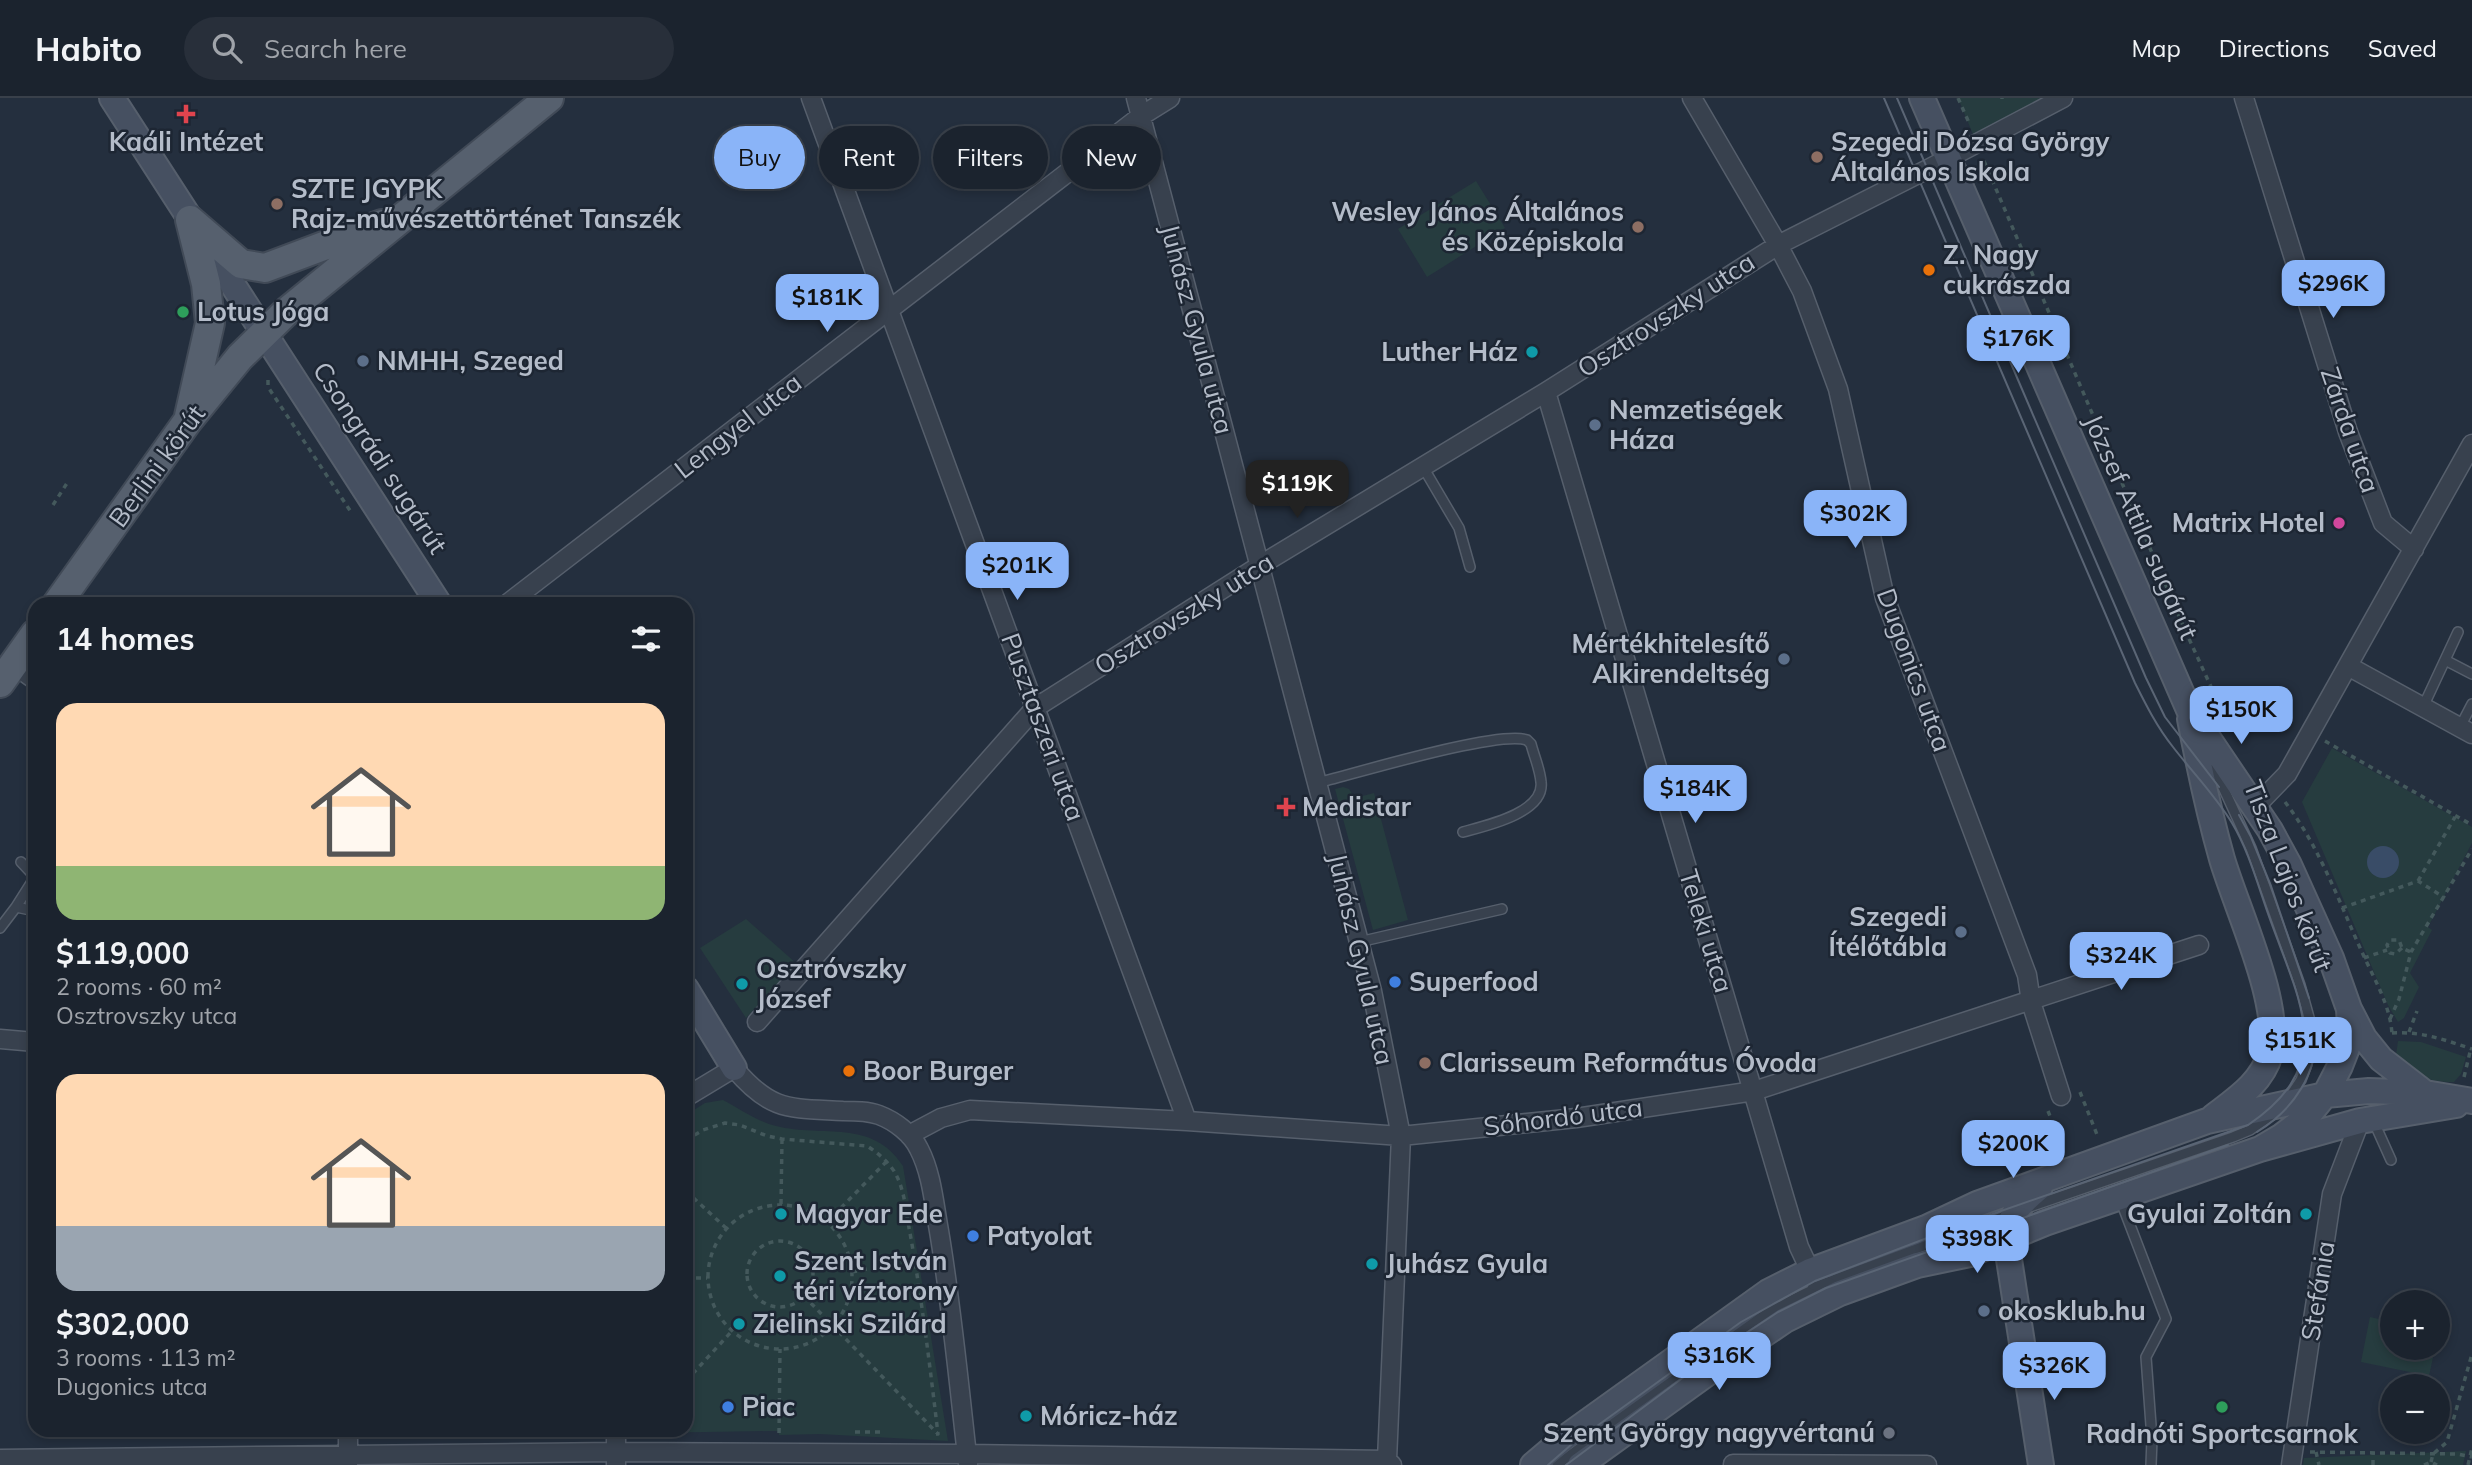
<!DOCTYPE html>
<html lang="en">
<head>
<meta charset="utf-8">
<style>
  body { margin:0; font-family:Mulish,sans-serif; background:#282f3a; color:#f1f3f6; height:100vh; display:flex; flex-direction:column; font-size:26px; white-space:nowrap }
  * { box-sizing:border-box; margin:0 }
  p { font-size:23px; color:#a0a4aa }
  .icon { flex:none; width:38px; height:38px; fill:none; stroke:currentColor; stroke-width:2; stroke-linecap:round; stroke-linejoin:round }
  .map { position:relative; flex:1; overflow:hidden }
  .panel { position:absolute; left:28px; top:499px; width:665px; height:840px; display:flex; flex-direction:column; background:#1b232e; border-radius:21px; box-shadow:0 4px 10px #0003,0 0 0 2px #39404a }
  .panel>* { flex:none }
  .top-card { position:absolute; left:714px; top:28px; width:665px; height:63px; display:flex; gap:14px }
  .buttons { position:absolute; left:2380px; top:1192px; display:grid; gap:14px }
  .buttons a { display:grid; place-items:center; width:70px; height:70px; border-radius:50%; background:#1b232e; box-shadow:0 4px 10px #0003,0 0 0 2px #39404a; font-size:35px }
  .price { position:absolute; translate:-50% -60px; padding:0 16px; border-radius:14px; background:#8ab4f8; color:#111; font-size:23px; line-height:46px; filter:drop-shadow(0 2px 4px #0008) }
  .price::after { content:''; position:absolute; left:50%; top:42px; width:21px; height:16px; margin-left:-10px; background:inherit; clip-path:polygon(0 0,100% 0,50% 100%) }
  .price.on { background:#222; color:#fff }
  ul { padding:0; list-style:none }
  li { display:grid; align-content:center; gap:14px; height:371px; padding:0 28px }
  li span { display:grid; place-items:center; height:217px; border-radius:21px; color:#555 }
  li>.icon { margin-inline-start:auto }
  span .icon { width:126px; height:126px; fill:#fffc; stroke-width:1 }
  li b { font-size:30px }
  h2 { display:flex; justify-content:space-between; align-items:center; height:84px; padding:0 28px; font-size:30px }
  .chip { padding:0 24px; border-radius:32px; background:#1b232e; box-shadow:0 4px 10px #0003,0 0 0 2px #39404a; font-size:24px; line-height:63px }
  .chip.on { background:#8ab4f8; color:#111 }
  header { display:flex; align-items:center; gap:42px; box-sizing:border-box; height:98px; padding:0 35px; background:#1b232e; border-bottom:2px solid #39404a }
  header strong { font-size:33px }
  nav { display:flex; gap:38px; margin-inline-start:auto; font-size:24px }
  .search { width:490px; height:63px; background:#282f3a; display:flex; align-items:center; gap:18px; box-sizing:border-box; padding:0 24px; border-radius:38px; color:#a0a4aa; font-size:26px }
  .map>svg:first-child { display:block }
  .green { fill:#263c3f }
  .water { fill:#394c67 }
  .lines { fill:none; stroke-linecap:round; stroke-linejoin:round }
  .lane-casing { stroke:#565f6c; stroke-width:12 }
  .street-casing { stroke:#565f6c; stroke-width:21 }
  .secondary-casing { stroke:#565f6c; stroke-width:28 }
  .primary-casing { stroke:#414a57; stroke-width:32 }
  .path { stroke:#44595c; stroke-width:3.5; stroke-dasharray:5 5; stroke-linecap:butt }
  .lane { stroke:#38414e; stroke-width:9 }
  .street { stroke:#38414e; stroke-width:18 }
  .secondary { stroke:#465061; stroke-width:24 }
  .primary { stroke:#56606e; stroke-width:28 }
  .tram { stroke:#5a6575; stroke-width:2 }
  .health-dot { fill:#e0444e; stroke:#1d2633; stroke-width:2.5 }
  .education-dot { fill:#8d6e63; stroke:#1d2633; stroke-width:2.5 }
  .food-dot { fill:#e8710a; stroke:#1d2633; stroke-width:2.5 }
  .leisure-dot { fill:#2e9e5b; stroke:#1d2633; stroke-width:2.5 }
  .culture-dot { fill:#0f9aa8; stroke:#1d2633; stroke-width:2.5 }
  .service-dot { fill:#5c6f8a; stroke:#1d2633; stroke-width:2.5 }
  .hotel-dot { fill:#d1479c; stroke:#1d2633; stroke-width:2.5 }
  .shop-dot { fill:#3f7fe0; stroke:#1d2633; stroke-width:2.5 }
  .worship-dot { fill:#6b7280; stroke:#1d2633; stroke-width:2.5 }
  .labels { text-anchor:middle; stroke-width:5; stroke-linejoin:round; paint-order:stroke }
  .poi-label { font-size:26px; font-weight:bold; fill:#b4bcc9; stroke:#1d2633; text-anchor:start }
  .street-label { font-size:26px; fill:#b4bcc9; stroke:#1d2633 }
</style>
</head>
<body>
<header>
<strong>Habito</strong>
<div class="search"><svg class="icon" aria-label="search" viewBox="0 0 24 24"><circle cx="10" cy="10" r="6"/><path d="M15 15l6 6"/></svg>Search here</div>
<nav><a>Map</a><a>Directions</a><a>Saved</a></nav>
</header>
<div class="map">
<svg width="2472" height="1367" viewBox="0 0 2472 1367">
  <rect width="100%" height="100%" fill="#242f3e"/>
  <path class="green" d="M1958 0H2063L1977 46Z
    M1476 83 1505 130 1427 179 1398 131Z
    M2332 650 2472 729V745L2428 829 2432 832 2410 875 2419 889 2404 920 2398 924 2388 907 2302 704Z
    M1343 689 1349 691 1355 700 1374 695 1408 822 1373 832 1335 691Z
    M746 821 797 866 746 920 700 850Z
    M2398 943 2421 944 2466 959 2461 976 2454 984C2427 984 2414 977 2391 964L2396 957Z
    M723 1002C740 1011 756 1023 776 1028 823 1040 872 1020 903 1068L948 1343 820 1336 779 1337V1333H770L649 1335V1332H686V1017L705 1005Z
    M2370 1219 2392 1224V1250H2435L2429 1278 2361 1264Z
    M2466 1353 2463 1367H2303L2304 1360Z"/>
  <path class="water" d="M2367 764a16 16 0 1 1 32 0a16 16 0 1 1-32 0Z"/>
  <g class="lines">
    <defs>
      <path id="lane" d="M1423 369 1459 430 1470 469
        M2445 562 2472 576
        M2423 609 2458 534
        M2460 629 2472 606
        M2211 663 2251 750 2300 887 2310 923V948L2307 966 2301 982 2289 1000
        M1317 685C1354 676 1498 632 1527 642L1531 646C1534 658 1540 671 1541 684 1545 715 1485 728 1463 734
        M16 809 35 779 21 764
        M0 830 16 809 35 813
        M1359 844 1502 811
        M2373 1022 2391 1062
        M2120 1101 2166 1221 2146 1259 2152 1341 2151 1367
        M2027 1110 2233 1039 2250 1032 2275 1015
        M1557 1367 1713 1250 1775 1210 1839 1179 2008 1117"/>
      <path id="street" d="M811 0 1187 1023
        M1136 0 1372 893 1401 1038 1387 1362 1392 1367
        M1692 0 1778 147 1802 193 1838 291 1885 500 2027 877 2031 904 2061 998
        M2244 0 2348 334 2383 425 2414 451
        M1546 294 1799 1149 1815 1183 1840 1195
        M507 506 1141 18 1170 0
        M13 566 35 582
        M2348 568 2472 636
        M2255 709 2287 676 2472 346
        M757 924 1035 610 1259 468 1546 294 1778 147 1928 71 2063 0
        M0 941 35 944
        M686 999 734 970C771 1014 789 1010 843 1013 855 1013 868 1013 879 1017 895 1023 912 1036 919 1051 932 1076 934 1106 939 1133 952 1210 959 1288 968 1366
        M909 1037 941 1020 970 1012 1187 1023 1401 1038 1576 1020 1754 993 2199 847
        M0 1361 616 1354 967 1356 1387 1362
        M1733 1366 1927 1367
        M348 1367V1332
        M616 1367V1332
        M2291 1367 2332 1096 2360 1023"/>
      <path id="secondary" d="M112 0 439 506
        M1922 0 2189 612 2270 732 2289 767 2331 860 2349 911 2350 930 2347 950 2340 968 2325 997 2307 1019 2282 1038 2260 1051
        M2190 621C2199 668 2209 715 2222 761 2237 812 2283 908 2270 956 2262 985 2235 1002 2213 1019
        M686 891 734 970
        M2349 911 2364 940 2381 961 2425 995
        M2040 1089C2019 1107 2010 1114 2006 1142L2041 1367
        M1533 1367 1566 1339 1768 1194 1810 1173 1926 1130 1977 1106 2207 1023 2325 997 2369 993 2425 995 2472 1003
        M1580 1367 1723 1264 1785 1222 1840 1195 1917 1167 1970 1156 2045 1125 2260 1051 2360 1023 2456 1007"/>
      <path id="primary" d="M190 122 241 166 265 170 382 126
        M189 318 210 225 206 186 190 122
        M57 506 187 324 240 259 285 215 549 0
        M0 585 35 536"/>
    </defs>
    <use href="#lane" class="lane-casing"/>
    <use href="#street" class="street-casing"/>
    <use href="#secondary" class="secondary-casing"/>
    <use href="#primary" class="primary-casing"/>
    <path class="path" d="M1958 0 1970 27
      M2002 0V1
      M1984 63 2185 532 2229 628
      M268 282V289L351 414
      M53 407 69 382
      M2325 643 2472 727
      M2285 704C2319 748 2338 801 2361 852 2373 879 2391 908 2392 937
      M2418 783 2455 719
      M2342 810 2418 783 2445 800
      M2402 850 2395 856 2390 855 2387 847 2390 842H2399L2402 850 2411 854
      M2364 860 2387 852
      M2390 921 2399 901 2411 854 2472 751
      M2409 934 2417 913
      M2392 935C2421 933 2445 942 2472 951
      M2464 979 2471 950
      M2080 994 2098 1039
      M2048 1013 2063 1052
      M686 1042 703 1032 725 1025 740 1027 767 1038 782 1041 867 1048C878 1055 887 1063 894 1073 905 1091 906 1115 910 1135 922 1202 930 1269 938 1336H936
      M686 1093 726 1130
      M781 1106 782 1041
      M708 1179a72 72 0 1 1 144 0a72 72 0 1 1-144 0Z
      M827 1124 886 1064
      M747 1176a33 33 0 1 1 66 0a33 33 0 1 1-66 0Z
      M852 1174 915 1161
      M686 1180H707
      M804 1198 937 1335
      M686 1283 732 1233
      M855 1334H883
      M779 1335 780 1251
      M2310 1354 2457 1356 2472 1359
      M2316 1354 2319 1367
      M2431 1364 2433 1356 2447 1344 2472 1256
      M2373 1367V1355
      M2424 1367 2431 1364 2437 1367
      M2468 1367 2472 1350"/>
    <use href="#lane" class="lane"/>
    <use href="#street" class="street"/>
    <use href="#secondary" class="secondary"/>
    <use href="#primary" class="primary"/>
    <path class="tram" d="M1897 0 2146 580 2165 619 2219 689
      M2239 717 2251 739 2271 788 2309 900
      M2257 1034C2293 1012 2319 975 2316 930
      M1548 1367 1572 1346 1741 1224 1815 1183 1961 1127 2248 1027C2337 967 2301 907 2271 824 2259 792 2250 755 2232 725 2215 697 2193 675 2173 649 2157 629 2146 607 2135 585L1884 0
      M1566 1367 1716 1255 1778 1214 1826 1190 2228 1047"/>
  </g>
  <g class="health-dot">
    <path d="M182.5 5.5h7v7h7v7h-7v7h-7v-7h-7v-7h7z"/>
    <path d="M1282.5 698.5h7v7h7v7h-7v7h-7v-7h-7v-7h7z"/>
  </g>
  <g class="education-dot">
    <circle cx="1817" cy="59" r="7"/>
    <circle cx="277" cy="106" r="7"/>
    <circle cx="1638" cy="129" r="7"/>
    <circle cx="1425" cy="965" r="7"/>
  </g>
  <g class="food-dot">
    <circle cx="1929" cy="172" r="7"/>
    <circle cx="849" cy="973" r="7"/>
  </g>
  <g class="leisure-dot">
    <circle cx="183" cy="214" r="7"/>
    <circle cx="2222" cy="1309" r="7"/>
  </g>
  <g class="culture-dot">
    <circle cx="1532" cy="254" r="7"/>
    <circle cx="742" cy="886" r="7"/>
    <circle cx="781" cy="1116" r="7"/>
    <circle cx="2306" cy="1116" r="7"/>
    <circle cx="1372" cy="1166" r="7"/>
    <circle cx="780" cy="1178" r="7"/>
    <circle cx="739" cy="1226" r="7"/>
    <circle cx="1026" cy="1318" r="7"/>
  </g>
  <g class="service-dot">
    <circle cx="363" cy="263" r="7"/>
    <circle cx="1595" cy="327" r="7"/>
    <circle cx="1784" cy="561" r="7"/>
    <circle cx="1961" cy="834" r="7"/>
    <circle cx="1984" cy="1213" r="7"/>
  </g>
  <circle class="hotel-dot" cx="2339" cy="425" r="7"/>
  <g class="shop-dot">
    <circle cx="1395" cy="884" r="7"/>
    <circle cx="973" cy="1138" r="7"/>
    <circle cx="728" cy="1309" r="7"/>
  </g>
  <circle class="worship-dot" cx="1889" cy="1335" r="7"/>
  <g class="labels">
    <g class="poi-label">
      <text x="186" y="53" text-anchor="middle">Kaáli Intézet</text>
      <text x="1831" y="53">Szegedi Dózsa György<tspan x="1831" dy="30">Általános Iskola</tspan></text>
      <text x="291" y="100">SZTE JGYPK<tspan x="291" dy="30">Rajz-művészettörténet Tanszék</tspan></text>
      <text x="1624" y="123" text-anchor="end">Wesley János Általános<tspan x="1624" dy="30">és Középiskola</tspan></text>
      <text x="1943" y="166">Z. Nagy<tspan x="1943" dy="30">cukrászda</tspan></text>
      <text x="197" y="223">Lotus Jóga</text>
      <text x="1518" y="263" text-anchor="end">Luther Ház</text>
      <text x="377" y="272">NMHH, Szeged</text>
      <text x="1609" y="321">Nemzetiségek<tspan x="1609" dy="30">Háza</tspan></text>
      <text x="2325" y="434" text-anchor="end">Matrix Hotel</text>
      <text x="1770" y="555" text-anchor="end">Mértékhitelesítő<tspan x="1770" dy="30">Alkirendeltség</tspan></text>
      <text x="1302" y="718">Medistar</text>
      <text x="1947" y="828" text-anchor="end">Szegedi<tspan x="1947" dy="30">Ítélőtábla</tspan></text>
      <text x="756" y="880">Osztróvszky<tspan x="756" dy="30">József</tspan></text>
      <text x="1409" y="893">Superfood</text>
      <text x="1439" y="974">Clarisseum Református Óvoda</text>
      <text x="863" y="982">Boor Burger</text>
      <text x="795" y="1125">Magyar Ede</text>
      <text x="2292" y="1125" text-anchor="end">Gyulai Zoltán</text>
      <text x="987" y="1147">Patyolat</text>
      <text x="794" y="1172">Szent István<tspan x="794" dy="30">téri víztorony</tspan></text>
      <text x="1386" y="1175">Juhász Gyula</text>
      <text x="1998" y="1222">okosklub.hu</text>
      <text x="753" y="1235">Zielinski Szilárd</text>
      <text x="742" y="1318">Piac</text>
      <text x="1040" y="1327">Móricz-ház</text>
      <text x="1875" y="1344" text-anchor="end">Szent György nagyvértanú</text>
      <text x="2222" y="1345" text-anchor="middle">Radnóti Sportcsarnok</text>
    </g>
    <g class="street-label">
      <text transform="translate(1666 217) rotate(-33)" y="9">Osztrovszky utca</text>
      <text transform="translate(1197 231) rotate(75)" y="9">Juhász Gyula utca</text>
      <text transform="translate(738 328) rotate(-38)" y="9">Lengyel utca</text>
      <text transform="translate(2350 332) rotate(71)" y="9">Zárda utca</text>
      <text transform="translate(380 360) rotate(57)" y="9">Csongrádi sugárút</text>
      <text transform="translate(157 368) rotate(-54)" y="9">Berlini körút</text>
      <text transform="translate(2141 429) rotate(66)" y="9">József Attila sugárút</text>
      <text transform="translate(1184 516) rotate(-32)" y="9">Osztrovszky utca</text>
      <text transform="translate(1914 572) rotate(70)" y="9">Dugonics utca</text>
      <text transform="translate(1043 629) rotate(70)" y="9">Pusztaszeri utca</text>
      <text transform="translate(2288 778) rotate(69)" y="9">Tisza Lajos körút</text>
      <text transform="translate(1706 833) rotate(73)" y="9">Teleki utca</text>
      <text transform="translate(1361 861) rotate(77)" y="9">Juhász Gyula utca</text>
      <text transform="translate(1563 1019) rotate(-7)" y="9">Sóhordó utca</text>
      <text transform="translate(2318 1193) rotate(-81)" y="9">Stefánia</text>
    </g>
  </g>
</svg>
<div class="buttons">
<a>+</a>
<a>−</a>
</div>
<b class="price" style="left:2333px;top:222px">$296K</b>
<b class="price" style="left:827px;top:236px">$181K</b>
<b class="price" style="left:2018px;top:277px">$176K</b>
<b class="price on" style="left:1297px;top:422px">$119K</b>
<b class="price" style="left:1855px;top:452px">$302K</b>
<b class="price" style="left:1017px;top:504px">$201K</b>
<b class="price" style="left:2241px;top:648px">$150K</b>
<b class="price" style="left:1695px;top:727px">$184K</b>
<b class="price" style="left:2121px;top:894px">$324K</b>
<b class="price" style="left:2300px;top:979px">$151K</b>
<b class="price" style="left:2013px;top:1082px">$200K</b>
<b class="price" style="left:1977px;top:1177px">$398K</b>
<b class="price" style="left:1719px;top:1294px">$316K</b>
<b class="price" style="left:2054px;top:1304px">$326K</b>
<div class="top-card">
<a class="chip on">Buy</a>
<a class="chip">Rent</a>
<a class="chip">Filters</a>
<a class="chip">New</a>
</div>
<section class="panel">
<h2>14 homes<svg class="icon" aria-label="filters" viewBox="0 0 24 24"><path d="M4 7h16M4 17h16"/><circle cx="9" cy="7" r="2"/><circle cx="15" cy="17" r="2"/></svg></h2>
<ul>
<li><span style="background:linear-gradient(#ffd9b3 75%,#8fb573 0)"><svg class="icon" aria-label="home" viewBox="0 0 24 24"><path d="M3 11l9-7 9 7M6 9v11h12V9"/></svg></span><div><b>$119,000</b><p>2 rooms · 60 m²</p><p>Osztrovszky utca</p></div></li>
<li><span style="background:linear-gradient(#ffd9b3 70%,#9aa5b1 0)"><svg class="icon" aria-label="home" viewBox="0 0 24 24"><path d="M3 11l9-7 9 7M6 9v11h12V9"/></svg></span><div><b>$302,000</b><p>3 rooms · 113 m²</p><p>Dugonics utca</p></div></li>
</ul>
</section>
</div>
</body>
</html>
